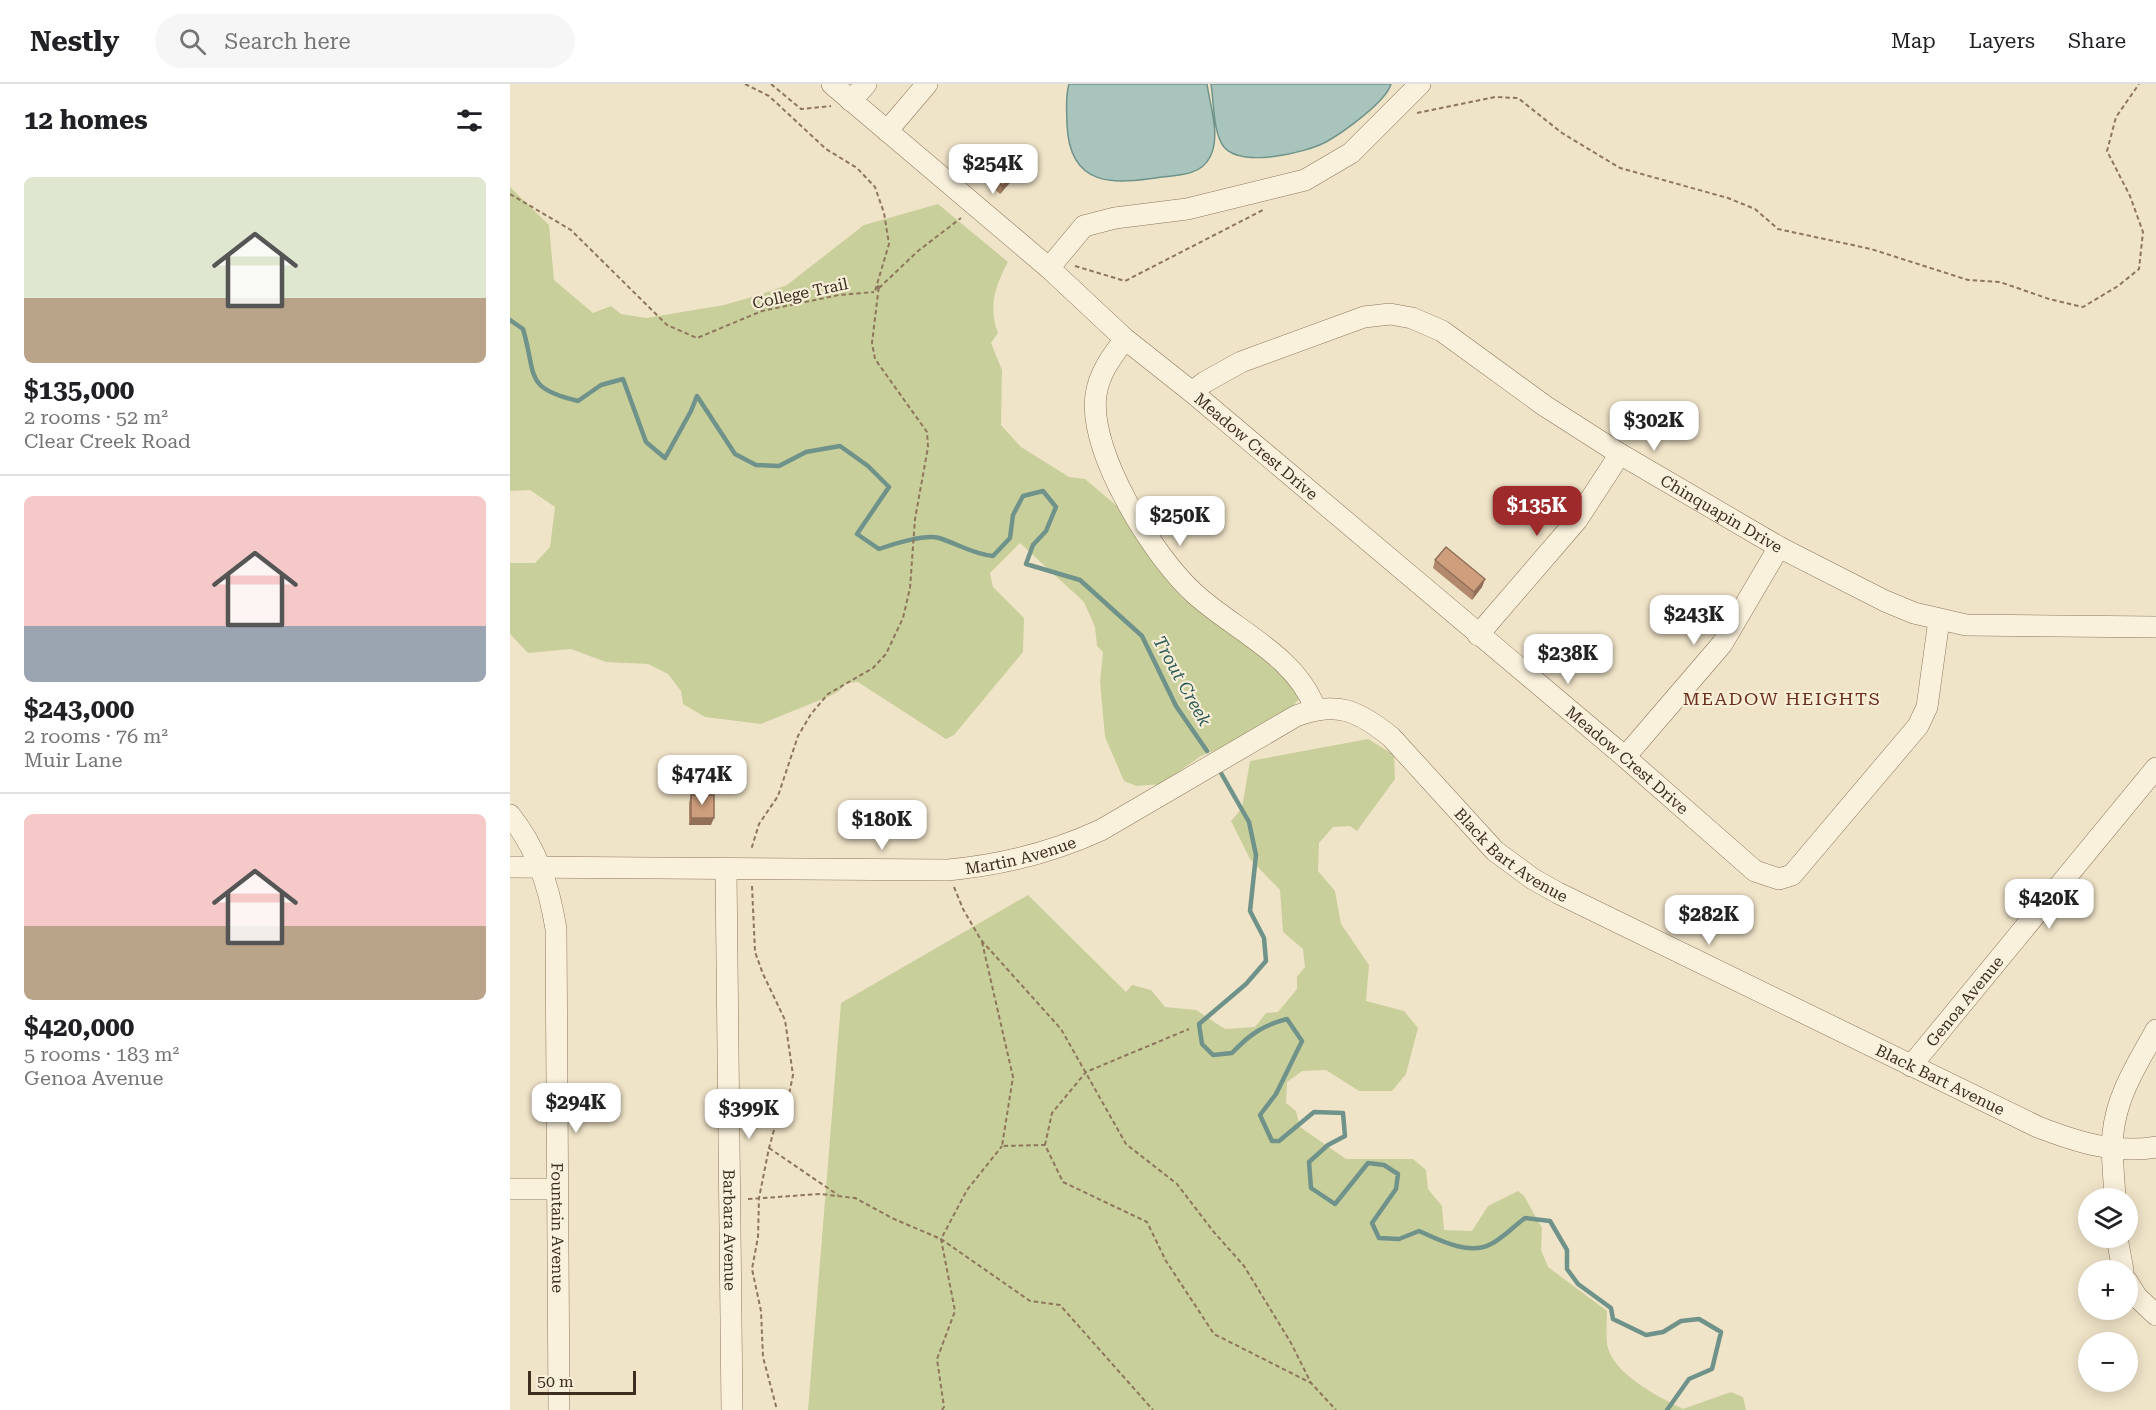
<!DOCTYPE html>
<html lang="en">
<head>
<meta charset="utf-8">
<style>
  body { margin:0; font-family:"Roboto Serif",serif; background:#f6f6f6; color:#202124; height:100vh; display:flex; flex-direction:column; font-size:22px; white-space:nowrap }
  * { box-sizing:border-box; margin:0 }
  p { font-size:20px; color:#757577 }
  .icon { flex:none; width:33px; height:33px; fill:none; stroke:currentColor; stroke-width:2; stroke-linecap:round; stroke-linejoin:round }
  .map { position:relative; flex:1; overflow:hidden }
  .drawer { display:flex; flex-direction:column; background:#fff; width:510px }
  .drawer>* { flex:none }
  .controls { position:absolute; left:1568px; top:1104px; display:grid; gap:12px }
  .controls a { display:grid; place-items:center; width:60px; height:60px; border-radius:50%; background:#fff; box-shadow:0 3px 15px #0003; font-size:30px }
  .scale { position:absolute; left:18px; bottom:15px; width:108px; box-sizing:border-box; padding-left:6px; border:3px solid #3d2e20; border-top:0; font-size:16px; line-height:21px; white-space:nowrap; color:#3d2e20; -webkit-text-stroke:4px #f7eed8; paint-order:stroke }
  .price { position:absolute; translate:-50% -51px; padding:0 14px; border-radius:12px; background:#fff; color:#222; font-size:20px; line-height:39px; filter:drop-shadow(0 2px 3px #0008) }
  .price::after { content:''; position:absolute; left:50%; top:36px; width:18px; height:14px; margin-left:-9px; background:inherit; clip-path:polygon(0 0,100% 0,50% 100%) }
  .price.selected { background:#9e2a2b; color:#fff }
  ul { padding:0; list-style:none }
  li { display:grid; align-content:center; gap:12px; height:318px; padding:0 24px }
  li+li { border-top:2px solid #e0e0e0 }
  li span { display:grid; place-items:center; height:186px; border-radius:9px; color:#555 }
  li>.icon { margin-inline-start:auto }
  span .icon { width:108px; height:108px; fill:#fffc; stroke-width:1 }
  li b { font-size:26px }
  h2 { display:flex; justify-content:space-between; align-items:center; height:72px; padding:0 24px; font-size:26px }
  header { display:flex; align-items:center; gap:36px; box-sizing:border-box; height:84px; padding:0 30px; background:#fff; border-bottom:2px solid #e0e0e0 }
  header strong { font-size:28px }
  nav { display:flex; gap:33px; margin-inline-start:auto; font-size:21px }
  .search { width:420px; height:54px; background:#f6f6f6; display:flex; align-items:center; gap:15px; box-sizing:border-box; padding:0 21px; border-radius:33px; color:#757577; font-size:22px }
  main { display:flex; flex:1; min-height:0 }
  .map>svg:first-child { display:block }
  .green { fill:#c9cf9b }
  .water { fill:#a9c4bc; stroke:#6f938a; stroke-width:1.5 }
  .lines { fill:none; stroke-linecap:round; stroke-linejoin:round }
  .stream { stroke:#6f938a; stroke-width:4.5 }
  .minor-casing { stroke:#8d765c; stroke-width:22 }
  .path { stroke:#8d765c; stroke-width:2; stroke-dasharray:4.5 3; stroke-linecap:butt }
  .minor { stroke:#faf1dc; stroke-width:21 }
  .wall { fill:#b2896c }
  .shaded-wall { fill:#916f58 }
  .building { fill:#cf9f7d; stroke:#916f58; stroke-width:1.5 }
  .labels { text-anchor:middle; stroke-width:4.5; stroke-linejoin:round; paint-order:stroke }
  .street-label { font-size:16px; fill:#3d2e20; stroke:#f7eed8 }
  .water-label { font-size:18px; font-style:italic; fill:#2f5d5a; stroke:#f7eed8 }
  .neighbourhood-label { font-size:18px; letter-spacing:1.5px; fill:#6b2e1e; stroke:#f7eed8 }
</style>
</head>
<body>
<header>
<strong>Nestly</strong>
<div class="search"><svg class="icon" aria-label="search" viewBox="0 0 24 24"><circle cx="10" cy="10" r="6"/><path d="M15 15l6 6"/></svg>Search here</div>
<nav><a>Map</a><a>Layers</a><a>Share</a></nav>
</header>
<main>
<section class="drawer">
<h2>12 homes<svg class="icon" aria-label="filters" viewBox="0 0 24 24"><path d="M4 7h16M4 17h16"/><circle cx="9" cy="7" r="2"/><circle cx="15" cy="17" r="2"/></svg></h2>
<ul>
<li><span style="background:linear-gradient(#dfe7d0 65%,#b9a48a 0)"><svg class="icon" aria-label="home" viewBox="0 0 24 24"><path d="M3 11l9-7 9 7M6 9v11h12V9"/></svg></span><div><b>$135,000</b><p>2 rooms · 52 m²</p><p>Clear Creek Road</p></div></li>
<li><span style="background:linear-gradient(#f6c9c9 70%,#9aa5b1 0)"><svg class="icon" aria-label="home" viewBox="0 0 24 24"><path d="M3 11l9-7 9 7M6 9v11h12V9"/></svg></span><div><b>$243,000</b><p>2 rooms · 76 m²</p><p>Muir Lane</p></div></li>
<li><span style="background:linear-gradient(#f6c9c9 60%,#b9a48a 0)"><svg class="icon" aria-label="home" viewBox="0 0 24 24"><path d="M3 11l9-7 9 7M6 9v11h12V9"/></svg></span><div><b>$420,000</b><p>5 rooms · 183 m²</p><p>Genoa Avenue</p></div></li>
</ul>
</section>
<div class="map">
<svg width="1646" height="1326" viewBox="0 0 1646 1326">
  <rect width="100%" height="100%" fill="#f0e4c8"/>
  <path class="green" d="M0 103 39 141 44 196 83 229 101 222 111 230 136 234 214 221 249 211 277 201 354 141 428 120 498 178C485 202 478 223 488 249L481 259 492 286 491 341 511 363 559 393 575 395 627 439 656 485 763 559 792 611 784 621 721 660 691 672 651 700 626 702 614 697 595 653 590 598 593 568 587 562 585 543 574 518 510 459 480 489 483 503 514 534 513 568 444 651 436 655 348 598 336 599 329 607 320 612 251 640 195 633 173 620 171 607 158 590 138 580 96 578 61 565 18 569 0 550V479H25L40 463 45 423 20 406 0 407Z
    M858 655 884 671 885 695 847 747 840 742 823 743 809 759 808 787 825 807 831 840 859 881 856 917 894 927 908 944 896 990 882 1007H849L816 986 792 987 777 998 776 1019 786 1027 790 1043 836 1075H903L916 1086 918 1105 932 1122 934 1146 962 1147 978 1122 1008 1107 1014 1112 1032 1144 1031 1166 1038 1183 1097 1227C1097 1237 1096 1249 1097 1260 1102 1290 1149 1313 1173 1325L1221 1308 1233 1313 1236 1326H298L331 919 518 811 616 908 622 901 641 906 655 923 686 926 715 945 745 943 756 929 768 928 787 905V893L795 883 793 865 773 848 770 806 740 775 721 737 732 724 740 677Z"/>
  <path class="water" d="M559 0H697C700 22 711 52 700 73 691 91 670 91 652 93 605 100 560 105 557 41 557 27 555 13 559 0Z
    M701 0H881C876 18 832 49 816 58 795 69 732 84 714 63 703 49 704 18 701 0Z"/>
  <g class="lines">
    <path class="stream" d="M0 236 13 245C27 292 13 304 68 317L91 301 113 295 136 358 155 374 181 327 187 312 225 370 246 381 269 382 296 368 330 362 358 382 379 403 347 450 369 465C383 460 415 450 429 454 448 460 463 470 483 472L500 454 503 431 513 412 533 407 546 423 536 447 523 461 516 480 570 496 632 552 666 622 697 667
      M711 689 739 738 746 771 740 827 754 854 756 877 736 900 689 940 692 960 703 971 722 969C739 951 753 941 777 935L792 957 766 1010 750 1031 762 1057H769L804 1028 833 1029 835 1052 818 1061 799 1078 801 1104 825 1120 858 1079 874 1081 888 1090 886 1105 862 1139 869 1154 889 1155 909 1147C929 1156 959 1172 981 1160 993 1154 1004 1142 1015 1134L1040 1137 1057 1166V1185L1068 1200 1101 1224 1103 1235 1136 1251 1153 1248 1171 1237 1189 1235 1211 1248 1202 1285 1179 1295 1157 1326"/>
    <defs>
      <g id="minor">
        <path id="s1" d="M322 0 539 184 615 255 682 308 1115 673 1245 787 1269 795 1282 791 1408 642 1417 623 1429 536"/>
        <path d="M341 17 356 0"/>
        <path d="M377 47 417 0"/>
        <path d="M539 184 574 142 605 134 677 125 795 96 841 69 910 0"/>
        <path d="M615 255C602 272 589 289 586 311 578 368 643 472 685 510 726 547 785 571 805 624"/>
        <path id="s2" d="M682 308 695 298 731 278 854 233 880 230 902 234 932 247 1035 322 1110 370 1269 463 1375 517 1404 529 1456 541 1646 543"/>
        <path d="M968 551 1067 436 1110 370"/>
        <path d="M1115 673 1212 560 1269 463"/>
        <path id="s3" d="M0 731C27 765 39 802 46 845L49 1326"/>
        <path id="s4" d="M0 783 438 786C492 781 541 769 591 746L786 632C826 616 849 627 881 653L985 767 1023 795 1048 809 1528 1043C1567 1058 1604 1070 1646 1063"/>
        <path id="s5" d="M216 786 222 1326"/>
        <path id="s6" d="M1401 982 1646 684"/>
        <path d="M0 1105H47"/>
        <path d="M1605 1114C1604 1093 1601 1070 1603 1049 1607 1010 1628 979 1646 946"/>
        <path d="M1607 1154 1613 1186"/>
        <path d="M1617 1197 1627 1213 1646 1231"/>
      </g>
    </defs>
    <use href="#minor" class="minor-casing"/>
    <path class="path" d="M235 0 259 12 316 65 347 84 365 103 374 129 379 160 365 207 369 201 362 259 365 275 417 348 418 363 405 435 400 504 393 534 376 570 363 584 318 610 301 630 288 652 268 712 249 740 241 766
      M261 0 291 25 321 22
      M907 29 985 13 1008 14 1052 49 1110 84 1218 114 1245 125 1268 145 1361 165 1458 196 1490 198 1539 215 1573 223 1608 202 1629 185 1633 148 1620 112 1597 67 1606 33 1629 0
      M0 110 61 146 157 241 187 254 252 227 329 211 364 208
      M565 182 615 197 753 126
      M369 204 408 167 451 134
      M242 802 245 868 253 890 275 936 283 991 276 1025 264 1046 259 1064 249 1114 248 1153 242 1185 251 1227 253 1273 267 1326
      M444 803 453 825 471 856 551 945 616 1060 667 1100 703 1147 734 1182 781 1259 801 1299 826 1326
      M472 858 503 993 492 1062 535 1061 553 1098 637 1138 656 1177 704 1250 801 1299
      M535 1061 542 1029 576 988 679 945
      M259 1064 328 1111
      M238 1115 310 1110 345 1114 384 1135 431 1155 520 1217 550 1221 643 1326
      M432 1326 434 1323 427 1275 445 1227 431 1155 457 1106 492 1062"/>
    <use href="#minor" class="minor"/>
  </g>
  <path class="wall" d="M479 91 504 94 490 110 477 98Z
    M925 476 975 495 972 503 962 516 923 484Z
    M181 711 201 741H179V719Z"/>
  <path class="shaded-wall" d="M507 86 504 94 490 110 493 102Z
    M975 495 972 503 962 516 964 508Z
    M181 734H204L201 741H179Z"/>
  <path class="building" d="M493 75 507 86 493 102 479 91Z
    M936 463 975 495 964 508 925 476Z
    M181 711H204V734H181Z"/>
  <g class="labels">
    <g class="street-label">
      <text transform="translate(290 209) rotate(-12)" y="6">College Trail</text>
      <text dy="6" stroke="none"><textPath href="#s1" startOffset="558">Meadow Crest Drive</textPath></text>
      <text dy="6" stroke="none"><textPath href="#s2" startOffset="604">Chinquapin Drive</textPath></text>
      <text dy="6" stroke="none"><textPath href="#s1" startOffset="1044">Meadow Crest Drive</textPath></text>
      <text dy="6" stroke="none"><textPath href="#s4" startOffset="1096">Black Bart Avenue</textPath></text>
      <text dy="6" stroke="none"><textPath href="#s4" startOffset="512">Martin Avenue</textPath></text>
      <text dy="6" stroke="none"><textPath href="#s6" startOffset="84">Genoa Avenue</textPath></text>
      <text dy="6" stroke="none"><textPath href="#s4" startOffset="1582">Black Bart Avenue</textPath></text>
      <text dy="6" stroke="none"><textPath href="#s3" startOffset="423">Fountain Avenue</textPath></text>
      <text dy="6" stroke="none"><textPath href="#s5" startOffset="360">Barbara Avenue</textPath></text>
    </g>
    <g class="water-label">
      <text transform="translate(672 597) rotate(61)" y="6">Trout Creek</text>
    </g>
    <g class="neighbourhood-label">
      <text x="1272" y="621">MEADOW HEIGHTS</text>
    </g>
  </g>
</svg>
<div class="controls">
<a><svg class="icon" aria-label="layers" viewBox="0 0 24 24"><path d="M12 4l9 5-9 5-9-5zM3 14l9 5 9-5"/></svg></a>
<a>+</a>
<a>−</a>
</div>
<div class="scale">50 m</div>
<b class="price" style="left:483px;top:111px">$254K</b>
<b class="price" style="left:1144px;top:368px">$302K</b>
<b class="price selected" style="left:1027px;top:453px">$135K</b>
<b class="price" style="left:670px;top:463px">$250K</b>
<b class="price" style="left:1184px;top:562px">$243K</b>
<b class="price" style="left:1058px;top:601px">$238K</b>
<b class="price" style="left:192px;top:722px">$474K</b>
<b class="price" style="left:372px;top:767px">$180K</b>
<b class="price" style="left:1539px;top:846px">$420K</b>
<b class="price" style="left:1199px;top:862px">$282K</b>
<b class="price" style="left:66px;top:1050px">$294K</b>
<b class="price" style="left:239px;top:1056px">$399K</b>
</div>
</main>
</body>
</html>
